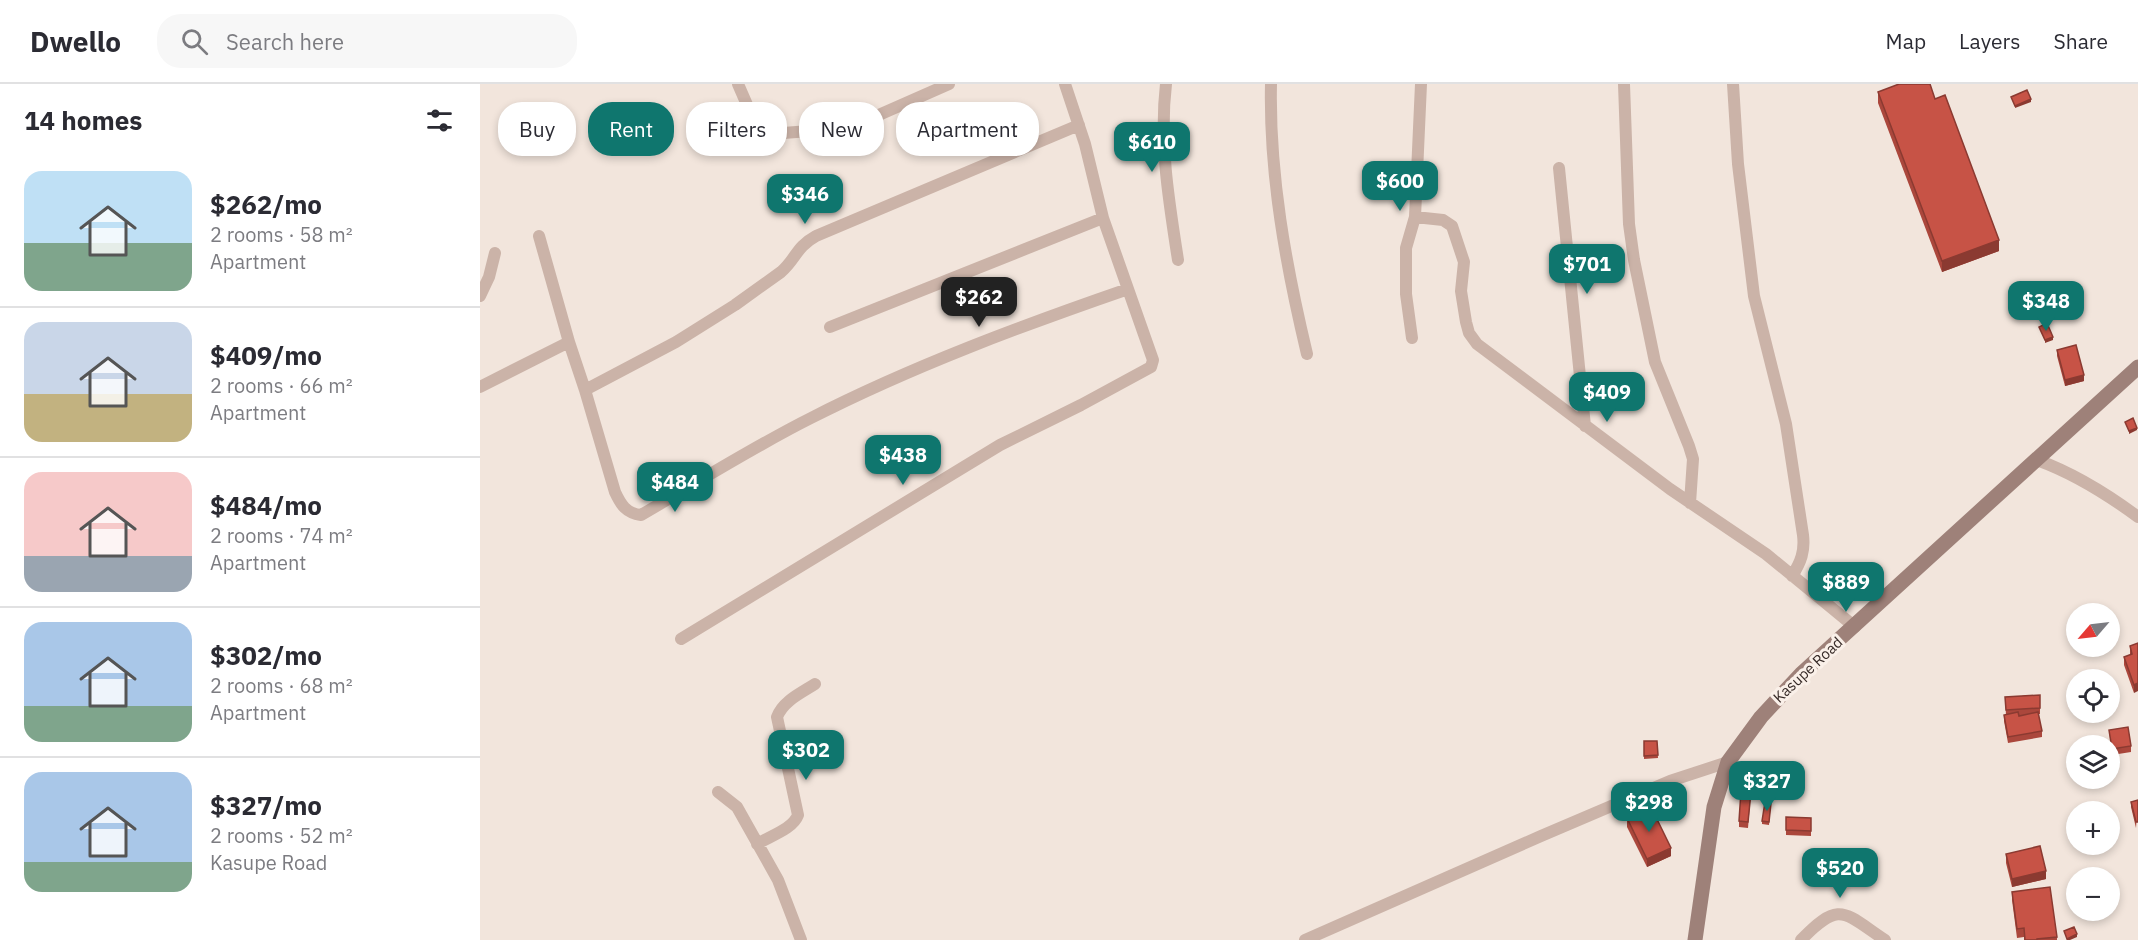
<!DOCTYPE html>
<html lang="en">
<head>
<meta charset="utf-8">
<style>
  body { margin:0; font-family:"IBM Plex Sans",sans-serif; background:#f7f7f7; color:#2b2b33; height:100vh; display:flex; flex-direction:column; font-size:22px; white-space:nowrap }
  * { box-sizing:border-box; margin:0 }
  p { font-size:20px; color:#7c7c81 }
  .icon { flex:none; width:33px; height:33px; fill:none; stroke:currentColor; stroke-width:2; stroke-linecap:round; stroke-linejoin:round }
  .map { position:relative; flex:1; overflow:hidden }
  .sheet { display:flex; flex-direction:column; background:#fff; width:480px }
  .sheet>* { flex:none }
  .banner { position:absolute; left:18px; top:18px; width:570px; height:54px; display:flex; gap:12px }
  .needle { width:39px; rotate:242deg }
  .tools { position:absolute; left:1586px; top:519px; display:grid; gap:12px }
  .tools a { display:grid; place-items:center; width:54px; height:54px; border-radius:50%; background:#fff; box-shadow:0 3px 9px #0003; font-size:30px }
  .price { position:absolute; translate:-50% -51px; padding:0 14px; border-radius:12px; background:#0f766e; color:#fff; font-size:20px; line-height:39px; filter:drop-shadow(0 2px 3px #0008) }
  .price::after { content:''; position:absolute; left:50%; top:36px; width:18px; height:14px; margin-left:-9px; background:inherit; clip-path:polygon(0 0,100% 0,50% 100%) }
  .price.on { background:#222; color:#fff }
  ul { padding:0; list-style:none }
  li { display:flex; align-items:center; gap:18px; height:150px; padding:0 24px }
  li+li { border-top:2px solid #e1e1e2 }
  li span { display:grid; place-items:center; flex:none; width:168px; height:120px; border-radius:18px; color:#555 }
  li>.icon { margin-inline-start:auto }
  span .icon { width:72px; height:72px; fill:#fffc; stroke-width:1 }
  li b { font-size:26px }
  h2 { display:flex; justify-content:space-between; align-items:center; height:72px; padding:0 24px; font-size:26px }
  .tag { padding:0 21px; border-radius:24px; background:#fff; box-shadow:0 3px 9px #0003; font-size:21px; line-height:54px }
  .tag.on { background:#0f766e; color:#fff }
  header { display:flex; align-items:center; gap:36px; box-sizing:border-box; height:84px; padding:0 30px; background:#fff; border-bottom:2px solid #e1e1e2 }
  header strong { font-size:28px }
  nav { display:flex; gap:33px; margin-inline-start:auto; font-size:21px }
  .search { width:420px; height:54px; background:#f7f7f7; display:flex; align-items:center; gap:15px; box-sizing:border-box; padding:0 21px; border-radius:24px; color:#7c7c81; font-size:22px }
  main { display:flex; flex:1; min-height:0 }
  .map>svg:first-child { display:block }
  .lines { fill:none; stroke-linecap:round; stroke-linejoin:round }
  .street { stroke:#cbb3a8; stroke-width:12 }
  .secondary { stroke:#9e8179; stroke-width:15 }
  .wall { fill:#ab473c }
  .shaded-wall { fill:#8b3a31 }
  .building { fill:#c75346; stroke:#8b3a31; stroke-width:1.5 }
  .labels { text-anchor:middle; stroke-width:6; stroke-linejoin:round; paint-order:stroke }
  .street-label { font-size:15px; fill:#372b28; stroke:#faf0e9 }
</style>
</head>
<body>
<header>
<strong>Dwello</strong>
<div class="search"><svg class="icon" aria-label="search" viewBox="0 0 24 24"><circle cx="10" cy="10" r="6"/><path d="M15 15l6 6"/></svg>Search here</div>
<nav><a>Map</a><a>Layers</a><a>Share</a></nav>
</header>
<main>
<section class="sheet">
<h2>14 homes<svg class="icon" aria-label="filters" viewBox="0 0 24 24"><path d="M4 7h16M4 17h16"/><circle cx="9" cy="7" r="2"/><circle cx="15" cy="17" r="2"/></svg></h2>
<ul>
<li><span style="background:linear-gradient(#bfe0f5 60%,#7fa58c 0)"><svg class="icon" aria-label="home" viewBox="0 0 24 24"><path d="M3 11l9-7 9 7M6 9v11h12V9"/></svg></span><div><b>$262/mo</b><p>2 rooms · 58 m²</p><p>Apartment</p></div></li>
<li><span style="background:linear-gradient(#c9d6e8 60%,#c2b280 0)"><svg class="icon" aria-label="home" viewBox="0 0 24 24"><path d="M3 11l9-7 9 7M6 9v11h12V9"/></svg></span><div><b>$409/mo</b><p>2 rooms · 66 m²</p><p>Apartment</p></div></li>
<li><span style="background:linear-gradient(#f6c9c9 70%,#9aa5b1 0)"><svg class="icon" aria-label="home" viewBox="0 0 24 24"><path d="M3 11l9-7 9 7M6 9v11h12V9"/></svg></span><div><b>$484/mo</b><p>2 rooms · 74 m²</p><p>Apartment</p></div></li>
<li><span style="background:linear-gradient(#a9c7e8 70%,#7fa58c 0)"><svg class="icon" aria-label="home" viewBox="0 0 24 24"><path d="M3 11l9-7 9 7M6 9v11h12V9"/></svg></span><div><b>$302/mo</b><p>2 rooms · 68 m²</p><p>Apartment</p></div></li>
<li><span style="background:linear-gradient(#a9c7e8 75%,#7fa58c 0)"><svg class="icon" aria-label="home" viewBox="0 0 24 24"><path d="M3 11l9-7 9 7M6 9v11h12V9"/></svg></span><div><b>$327/mo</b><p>2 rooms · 52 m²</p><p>Kasupe Road</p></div></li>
</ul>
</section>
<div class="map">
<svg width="1658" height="856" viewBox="0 0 1658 856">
  <rect width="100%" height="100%" fill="#f2e5dc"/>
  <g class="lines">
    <path class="street" d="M258 0 278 46 290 50 356 45 376 41 469 0
      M686 0C679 59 689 118 698 176
      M791 0C789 90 806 182 827 270
      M1144 0 1149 140 1154 176 1175 278 1209 362 1213 375 1210 419
      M1253 0 1258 80 1274 212 1306 340 1323 451C1325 467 1321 478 1312 492
      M1079 84 1105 342
      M935 133 963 136 972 142 984 178 981 207 986 238 989 249 997 260 1190 405 1286 470 1375 543
      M0 212 9 193 15 169
      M350 243 623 134
      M932 254 926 210V164L935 133 941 0
      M89 258 105 306 196 258 255 221 301 188C316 175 316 163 336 152L599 41
      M0 303 89 258 59 152
      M105 306 135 408C141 421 146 429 161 431 218 398 273 363 331 334 433 282 541 242 648 205
      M1557 376C1593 389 1627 410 1658 433
      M201 555 520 361 601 321 671 283 673 276 623 134 605 60 585 0
      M238 708 257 723 298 796 321 856
      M277 760C290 752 313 745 318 731L297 633C303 617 321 609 335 600
      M825 856 1061 752 1190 697 1248 678
      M1321 856C1360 816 1363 828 1405 856"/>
    <path class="secondary" d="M1215 856 1234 723 1248 678 1281 633 1321 590 1658 283"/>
  </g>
  <path class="wall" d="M1398 8 1455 15 1519 167 1462 188 1398 19Z
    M1577 266 1604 297 1585 302 1577 272Z
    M1658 559 1654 609 1644 581V573L1650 571V562Z
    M1560 611V630H1558L1562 647V653L1528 659 1524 637V631H1526L1525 613Z
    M1629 646 1651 662V668L1632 671Z
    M1164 657H1177L1178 674 1164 675Z
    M1271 708 1268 744 1259 743V737Z
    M1658 716 1656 744 1651 723V718Z
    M1291 719 1289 741 1282 740V737Z
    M1306 733 1331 734V752L1306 751Z
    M1147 734 1191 772 1167 783 1147 743Z
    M1526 770 1566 795 1532 803 1526 779Z
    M1532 808 1577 853V856H1544V853L1537 854 1532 816Z"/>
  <path class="shaded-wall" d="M1551 15V18L1535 24V22Z
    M1519 156V167L1462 188V177Z
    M1573 253V256L1565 259V256Z
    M1604 291V297L1585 302V296Z
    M1657 344V346L1649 350V347Z
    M1658 599V607L1654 609V601Z
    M1203 719V722L1196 724V721Z
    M1191 764V772L1167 783V775Z
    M1566 787V795L1532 803V795Z
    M1597 850V853L1590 856H1587V855Z"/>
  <path class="building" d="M1419 0H1450L1455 15 1465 11 1519 156 1462 177 1398 8Z
    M1547 6 1551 15 1535 22 1531 13Z
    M1567 239 1573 253 1565 256 1559 243Z
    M1596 261 1604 291 1585 296 1577 266Z
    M1653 334 1657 344 1649 347 1645 338Z
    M1658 559V599L1654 601 1644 573 1652 570 1650 562Z
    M1560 611V624L1526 626 1525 613Z
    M1538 628 1539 632 1558 628 1562 647 1528 653 1524 631Z
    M1648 643 1651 662 1632 665 1629 646Z
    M1164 657H1177L1178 671 1164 672Z
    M1261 707 1271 708 1268 738 1259 737Z
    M1201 711 1203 719 1196 721 1194 713Z
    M1658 716V738H1656L1651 718Z
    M1285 718 1291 719 1289 738 1282 737Z
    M1171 723 1191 764 1167 775 1147 734Z
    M1306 733 1331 734V747L1306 746Z
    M1560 762 1566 787 1532 795 1526 770Z
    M1570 803 1577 853 1557 855V856H1545L1544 844 1537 845 1532 808Z
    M1594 843 1597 850 1587 855 1584 847Z"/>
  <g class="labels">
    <g class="street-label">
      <text transform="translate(1328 586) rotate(-43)" y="5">Kasupe Road</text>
    </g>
  </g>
</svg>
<div class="tools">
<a><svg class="needle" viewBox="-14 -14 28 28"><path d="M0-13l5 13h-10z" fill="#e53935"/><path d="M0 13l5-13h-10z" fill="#7c7c81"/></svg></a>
<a><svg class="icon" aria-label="locate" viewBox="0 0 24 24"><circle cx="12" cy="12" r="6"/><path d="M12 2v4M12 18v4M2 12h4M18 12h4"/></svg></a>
<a><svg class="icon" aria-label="layers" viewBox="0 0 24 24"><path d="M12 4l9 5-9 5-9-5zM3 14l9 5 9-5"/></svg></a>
<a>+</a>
<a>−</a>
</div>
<b class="price" style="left:672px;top:89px">$610</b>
<b class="price" style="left:920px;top:128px">$600</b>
<b class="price" style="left:325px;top:141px">$346</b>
<b class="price" style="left:1107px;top:211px">$701</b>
<b class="price on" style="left:499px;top:244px">$262</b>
<b class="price" style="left:1566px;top:248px">$348</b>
<b class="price" style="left:1127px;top:339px">$409</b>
<b class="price" style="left:423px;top:402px">$438</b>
<b class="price" style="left:195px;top:429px">$484</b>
<b class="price" style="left:1366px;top:529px">$889</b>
<b class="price" style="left:326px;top:697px">$302</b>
<b class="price" style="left:1287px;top:728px">$327</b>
<b class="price" style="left:1169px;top:749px">$298</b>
<b class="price" style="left:1360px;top:815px">$520</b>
<div class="banner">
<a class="tag">Buy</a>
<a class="tag on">Rent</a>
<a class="tag">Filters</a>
<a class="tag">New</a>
<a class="tag">Apartment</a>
</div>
</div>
</main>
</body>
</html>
